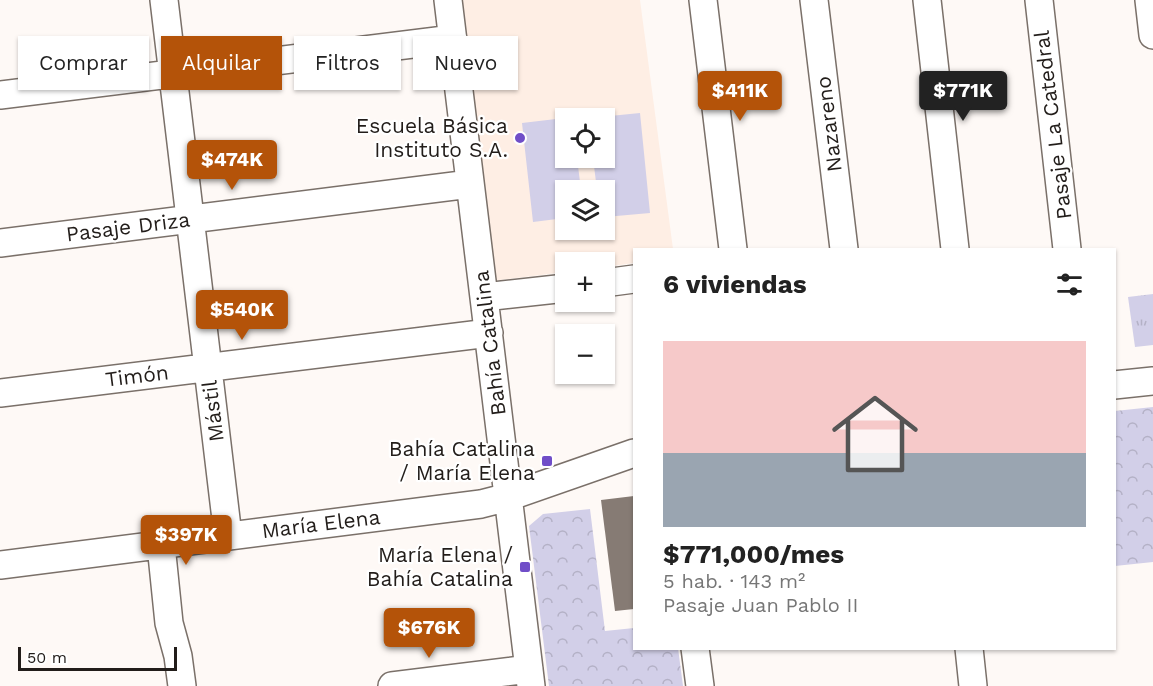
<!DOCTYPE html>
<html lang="es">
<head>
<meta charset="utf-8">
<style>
  body { margin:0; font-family:"Work Sans",sans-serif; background:#f6f6f6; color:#222; height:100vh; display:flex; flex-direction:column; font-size:22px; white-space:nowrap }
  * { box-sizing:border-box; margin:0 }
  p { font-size:20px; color:#767676 }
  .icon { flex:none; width:33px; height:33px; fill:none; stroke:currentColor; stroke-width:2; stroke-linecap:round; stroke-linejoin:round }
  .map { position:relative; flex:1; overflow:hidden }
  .drawer { position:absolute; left:633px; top:248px; width:483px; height:402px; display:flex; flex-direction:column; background:#fff; border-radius:0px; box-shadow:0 2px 4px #0004 }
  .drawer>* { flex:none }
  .hud { position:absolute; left:18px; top:36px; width:525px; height:54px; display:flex; gap:12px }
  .controls { position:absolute; left:555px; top:108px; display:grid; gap:12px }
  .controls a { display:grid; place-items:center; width:60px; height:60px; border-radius:0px; background:#fff; box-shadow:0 2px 4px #0004; font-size:30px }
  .scale { position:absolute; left:18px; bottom:15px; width:159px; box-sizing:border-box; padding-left:6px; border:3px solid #221d1a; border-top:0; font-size:16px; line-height:21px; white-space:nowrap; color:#221d1a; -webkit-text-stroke:4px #fff; paint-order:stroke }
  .price { position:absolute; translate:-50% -51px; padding:0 14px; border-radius:6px; background:#b45309; color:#fff; font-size:20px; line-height:39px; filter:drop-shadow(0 2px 3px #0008) }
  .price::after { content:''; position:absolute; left:50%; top:36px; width:18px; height:14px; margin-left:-9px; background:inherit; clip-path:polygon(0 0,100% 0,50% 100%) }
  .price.active { background:#222; color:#fff }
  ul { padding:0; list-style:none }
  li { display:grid; align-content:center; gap:12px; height:318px; padding:0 30px }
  li span { display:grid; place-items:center; height:186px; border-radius:0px; color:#555 }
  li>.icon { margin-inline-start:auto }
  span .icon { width:108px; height:108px; fill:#fffc; stroke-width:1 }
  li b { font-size:26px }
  h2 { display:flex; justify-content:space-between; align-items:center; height:72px; padding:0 30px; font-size:26px }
  .pill { padding:0 21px; border-radius:0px; background:#fff; box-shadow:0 2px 4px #0004; font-size:21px; line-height:54px }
  .pill.active { background:#b45309; color:#fff }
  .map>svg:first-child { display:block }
  .built { fill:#feeee4; fill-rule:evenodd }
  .grass { fill:url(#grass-tufts) }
  .forest { fill:url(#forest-crowns) }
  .garden { fill:#d2cfe8 }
  .building { fill:#867b74 }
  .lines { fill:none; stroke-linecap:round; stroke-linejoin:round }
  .minor-casing { stroke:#7a7069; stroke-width:30 }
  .minor { stroke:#fff; stroke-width:27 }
  .poi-dot { fill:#704ec8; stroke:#fff; stroke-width:2 }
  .labels { text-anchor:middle; stroke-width:4.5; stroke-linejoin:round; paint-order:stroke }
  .street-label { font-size:21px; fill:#221d1a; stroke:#fff }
  .poi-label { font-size:21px; fill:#221d1a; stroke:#fff; text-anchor:end }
</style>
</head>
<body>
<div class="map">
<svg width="1153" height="686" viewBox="0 0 1153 686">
  <defs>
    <pattern id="grass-tufts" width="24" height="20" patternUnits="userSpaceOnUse" patternTransform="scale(1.5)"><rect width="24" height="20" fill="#d2cfe8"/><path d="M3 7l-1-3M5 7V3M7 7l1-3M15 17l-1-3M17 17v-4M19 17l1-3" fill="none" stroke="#b4b1c6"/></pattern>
    <pattern id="forest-crowns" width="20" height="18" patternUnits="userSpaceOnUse" patternTransform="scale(1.5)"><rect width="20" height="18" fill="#d2cfe8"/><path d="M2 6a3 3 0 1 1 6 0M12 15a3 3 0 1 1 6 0" fill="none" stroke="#b4b1c6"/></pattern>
  </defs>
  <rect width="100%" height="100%" fill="#fef9f6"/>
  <path class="built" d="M458 0H640L673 249H634V263L605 267 604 262H566L565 272 492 281ZM566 118H604V158H566ZM566 190H604V230H566Z"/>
  <path class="grass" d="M1153 294V345L1135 347 1128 297Z"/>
  <path class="forest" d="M1153 407V562L1115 566V411Z
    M590 509 605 631 634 628V648H678L683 686H549L529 526 543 514Z"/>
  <path class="garden" d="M640 113 650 213 605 217 604 190H597L593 158H604V118H590Z
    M573 117V118H566V158H577L581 190H566L565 218 533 222 522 123Z"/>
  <path class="building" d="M634 496V609L615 611 601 500Z"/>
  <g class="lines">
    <defs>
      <path id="minor" d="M164 0 228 536
        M448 0 531 686
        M703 0 733 249
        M814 0 844 249
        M927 0 955 249
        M1039 0 1067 249
        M1149 0 1153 35
        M0 95 453 39
        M0 243 470 184
        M604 283 634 279
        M484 297 566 288
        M1114 385 1153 381
        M0 393 489 333
        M161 545 169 623 178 656 182 686
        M0 565 481 504 508 497 634 453
        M695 648 700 686
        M969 648 973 686
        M392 686 529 669"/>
    </defs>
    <use href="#minor" class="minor-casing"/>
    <use href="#minor" class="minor"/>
  </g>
  <g class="poi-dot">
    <circle cx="520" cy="138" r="6"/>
    <rect x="541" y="455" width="12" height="12" rx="3"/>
    <rect x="519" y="561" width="12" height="12" rx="3"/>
  </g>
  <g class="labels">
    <g class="street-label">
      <text transform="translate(829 124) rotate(-97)" y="7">Nazareno</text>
      <text transform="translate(1053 125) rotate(-97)" y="7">Pasaje La Catedral</text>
      <text transform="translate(128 227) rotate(-7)" y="7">Pasaje Driza</text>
      <text transform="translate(490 343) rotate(-97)" y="7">Bahía Catalina</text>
      <text transform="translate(137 376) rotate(-7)" y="7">Timón</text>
      <text transform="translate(213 411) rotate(-97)" y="7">Mástil</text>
      <text transform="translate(321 524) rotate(-7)" y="7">María Elena</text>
    </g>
    <g class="poi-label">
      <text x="508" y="133">Escuela Básica<tspan x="508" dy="24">Instituto S.A.</tspan></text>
      <text x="535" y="456">Bahía Catalina<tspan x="535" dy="24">/ María Elena</tspan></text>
      <text x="513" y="562">María Elena /<tspan x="513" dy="24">Bahía Catalina</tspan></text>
    </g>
  </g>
</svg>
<div class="controls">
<a><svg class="icon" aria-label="locate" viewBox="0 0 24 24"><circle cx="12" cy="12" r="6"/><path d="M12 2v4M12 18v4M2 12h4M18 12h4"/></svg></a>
<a><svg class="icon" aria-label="layers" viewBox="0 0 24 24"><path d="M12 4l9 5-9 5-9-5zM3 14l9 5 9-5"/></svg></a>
<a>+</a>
<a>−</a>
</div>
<div class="scale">50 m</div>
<b class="price" style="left:740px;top:122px">$411K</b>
<b class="price active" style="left:963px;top:122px">$771K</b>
<b class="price" style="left:232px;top:191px">$474K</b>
<b class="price" style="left:242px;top:341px">$540K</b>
<b class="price" style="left:186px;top:566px">$397K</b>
<b class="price" style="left:429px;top:659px">$676K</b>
<div class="hud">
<a class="pill">Comprar</a>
<a class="pill active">Alquilar</a>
<a class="pill">Filtros</a>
<a class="pill">Nuevo</a>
</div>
<section class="drawer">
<h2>6 viviendas<svg class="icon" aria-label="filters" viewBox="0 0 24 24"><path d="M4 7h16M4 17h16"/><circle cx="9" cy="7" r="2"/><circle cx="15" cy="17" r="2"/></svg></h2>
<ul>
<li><span style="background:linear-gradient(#f6c9c9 60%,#9aa5b1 0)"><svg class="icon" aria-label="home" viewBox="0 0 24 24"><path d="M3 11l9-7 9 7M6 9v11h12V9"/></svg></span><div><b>$771,000/mes</b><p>5 hab. · 143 m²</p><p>Pasaje Juan Pablo II</p></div></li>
</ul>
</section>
</div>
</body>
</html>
